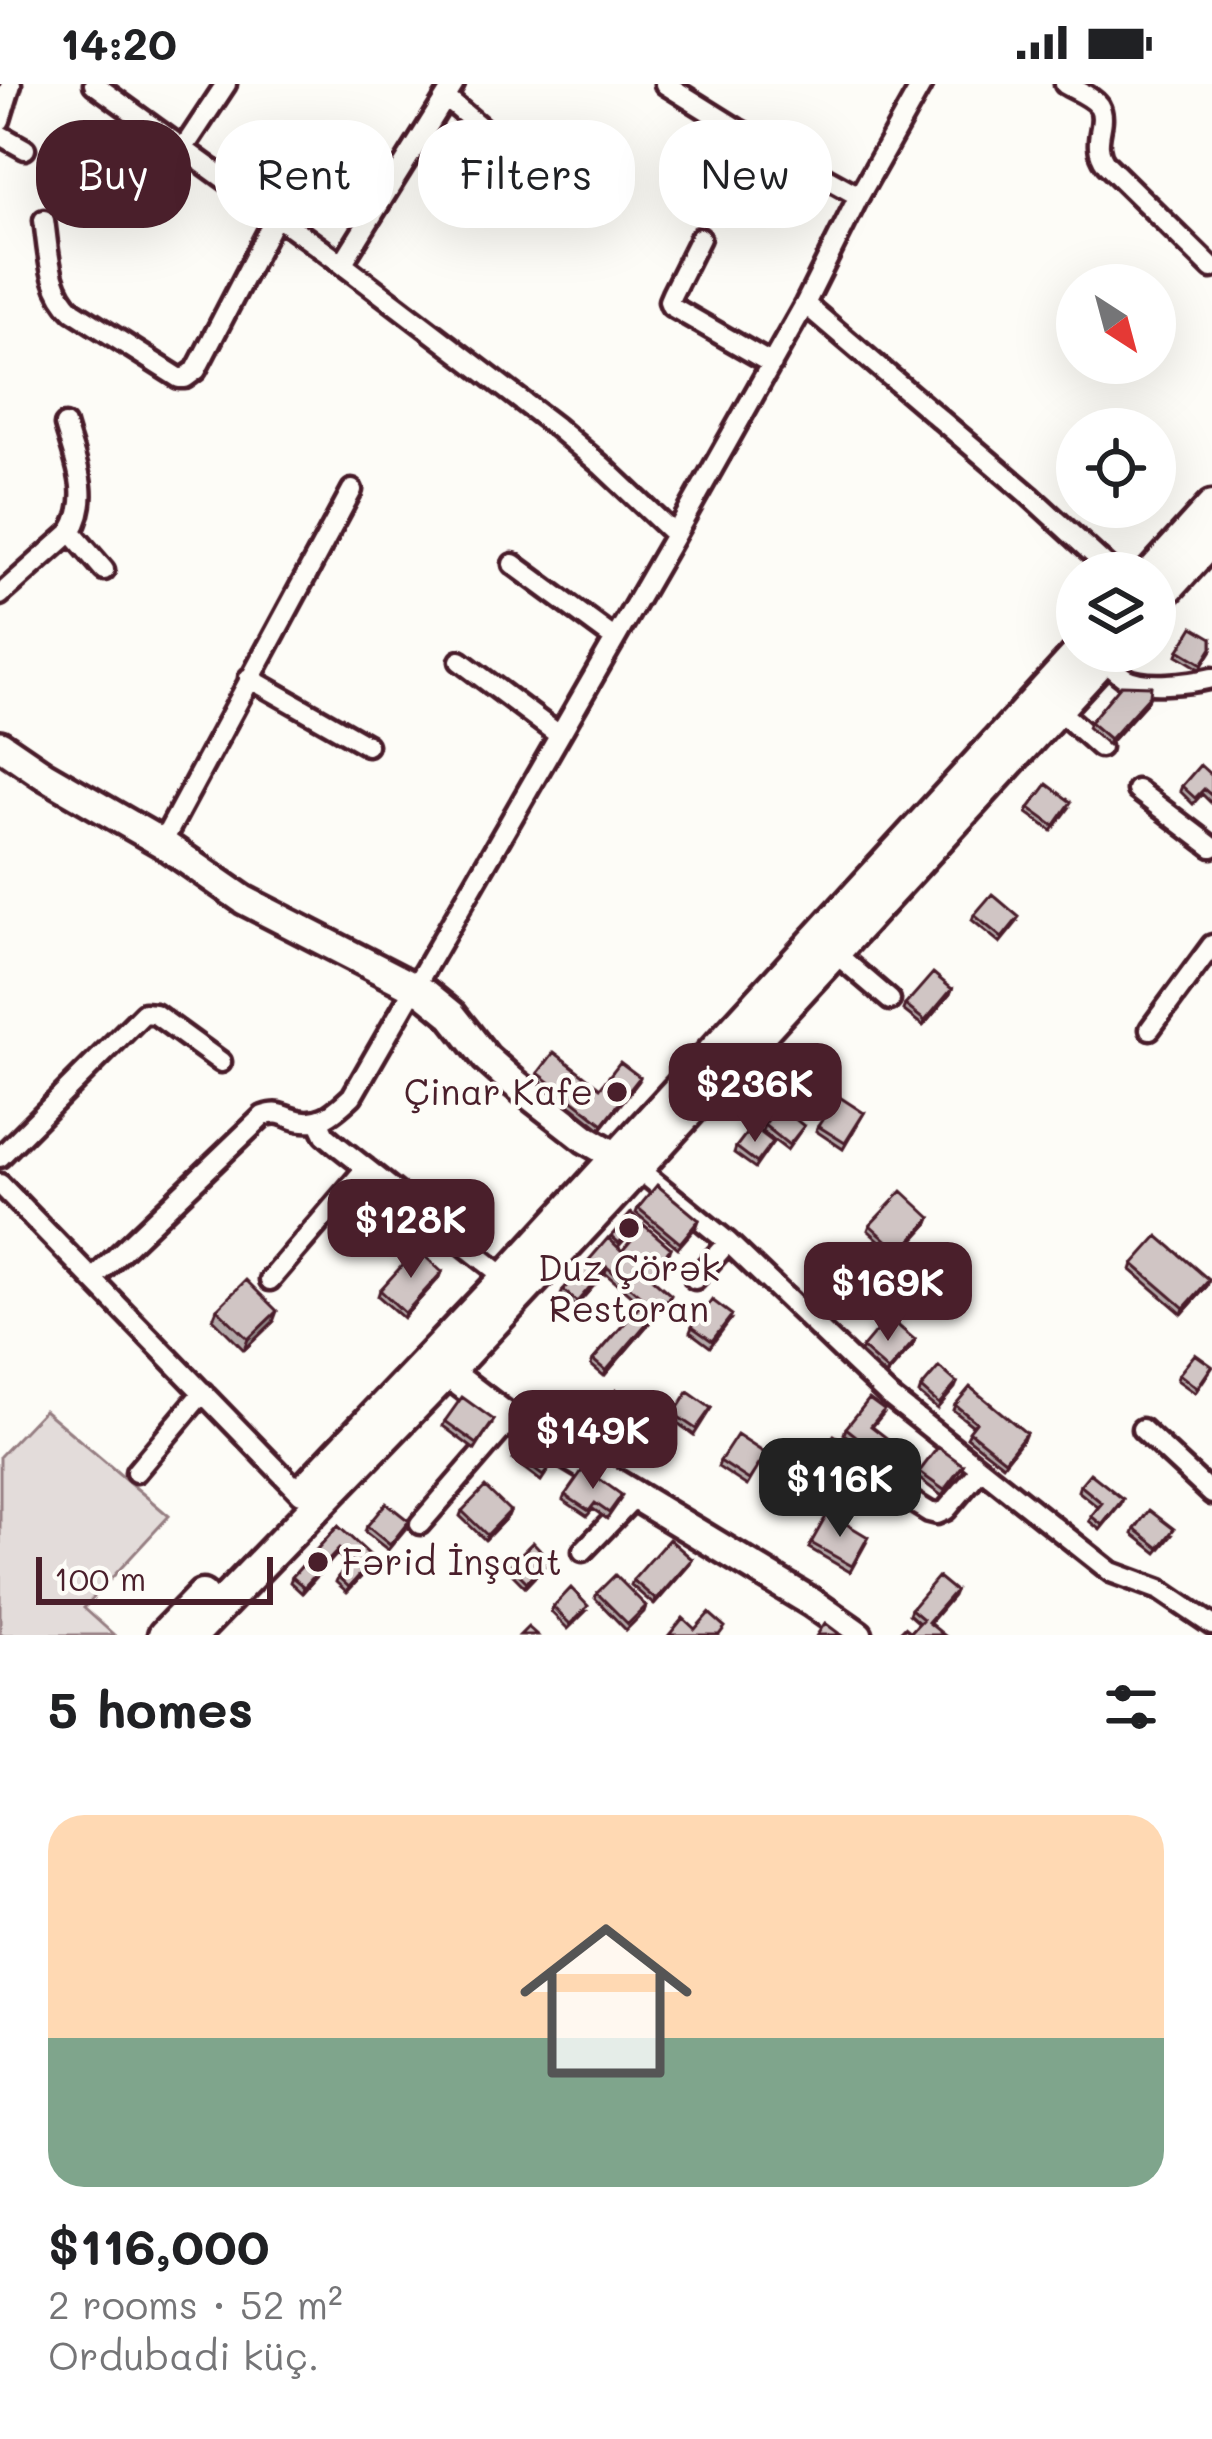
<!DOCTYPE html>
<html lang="en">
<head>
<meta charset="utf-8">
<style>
  body { margin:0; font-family:Mali,sans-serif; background:#f6f6f6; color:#202124; height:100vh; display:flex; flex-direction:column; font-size:45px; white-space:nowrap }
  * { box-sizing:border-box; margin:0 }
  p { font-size:39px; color:#757577 }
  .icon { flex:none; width:66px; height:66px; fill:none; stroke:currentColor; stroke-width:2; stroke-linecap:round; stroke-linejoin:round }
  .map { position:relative; height:1551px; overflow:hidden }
  .panel { display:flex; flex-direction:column; background:#fff; flex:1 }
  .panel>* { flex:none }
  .banner { position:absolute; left:36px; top:36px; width:1140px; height:108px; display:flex; gap:24px }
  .needle { width:78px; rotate:144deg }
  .controls { position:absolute; left:1056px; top:180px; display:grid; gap:24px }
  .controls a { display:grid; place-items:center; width:120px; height:120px; border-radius:50%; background:#fff; box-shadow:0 12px 48px #0002; font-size:60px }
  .scale { position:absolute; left:36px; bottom:30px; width:237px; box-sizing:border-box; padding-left:12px; border:6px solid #4a1f2b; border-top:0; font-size:33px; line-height:42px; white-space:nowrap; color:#4a1f2b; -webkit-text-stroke:9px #fdfcf7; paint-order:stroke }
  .price { position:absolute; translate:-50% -102px; padding:0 27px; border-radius:24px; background:#4a1f2b; color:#fff; font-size:39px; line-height:78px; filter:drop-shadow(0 3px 6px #0008) }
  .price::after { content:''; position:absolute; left:50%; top:72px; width:36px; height:27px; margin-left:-18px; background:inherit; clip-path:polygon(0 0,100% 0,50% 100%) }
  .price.current { background:#222; color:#fff }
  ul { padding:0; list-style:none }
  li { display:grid; align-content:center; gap:24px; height:636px; padding:0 48px }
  li span { display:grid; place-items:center; height:372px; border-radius:36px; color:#555 }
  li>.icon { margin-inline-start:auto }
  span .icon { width:216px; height:216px; fill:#fffc; stroke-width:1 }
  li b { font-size:51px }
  h2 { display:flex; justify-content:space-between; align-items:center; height:144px; padding:0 48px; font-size:51px }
  .pill { padding:0 42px; border-radius:48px; background:#fff; box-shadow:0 12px 48px #0002; font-size:42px; line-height:108px }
  .pill.current { background:#4a1f2b; color:#fff }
  .status { display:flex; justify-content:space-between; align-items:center; height:84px; padding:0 60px; background:#fff; direction:ltr }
  .status svg { height:33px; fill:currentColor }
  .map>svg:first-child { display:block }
  .green { fill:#e3dcda; stroke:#967e82; stroke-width:3 }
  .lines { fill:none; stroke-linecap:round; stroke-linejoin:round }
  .street-casing { stroke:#4a1f2b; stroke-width:27 }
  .secondary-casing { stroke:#4a1f2b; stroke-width:36 }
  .primary-casing { stroke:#4a1f2b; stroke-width:39 }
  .street { stroke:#fdfcf7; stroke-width:18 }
  .secondary { stroke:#fdfcf7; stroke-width:27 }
  .primary { stroke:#fdfcf7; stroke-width:30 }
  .wall { fill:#b3a9a9; stroke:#4a1f2b; stroke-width:3 }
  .shaded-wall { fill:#928a89; stroke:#4a1f2b; stroke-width:3 }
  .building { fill:#d0c5c4; stroke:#4a1f2b; stroke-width:3 }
  .poi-dot { fill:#4a1f2b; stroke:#fdfcf7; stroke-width:4.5 }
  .labels { text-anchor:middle; stroke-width:9; stroke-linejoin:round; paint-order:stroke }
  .poi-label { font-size:36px; fill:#4a1f2b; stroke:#fdfcf7; text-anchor:end }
</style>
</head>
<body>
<div class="status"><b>14:20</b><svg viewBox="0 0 49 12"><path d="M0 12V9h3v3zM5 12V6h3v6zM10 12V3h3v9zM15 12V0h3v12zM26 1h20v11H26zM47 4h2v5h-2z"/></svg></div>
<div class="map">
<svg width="1212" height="1551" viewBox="0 0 1212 1551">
  <rect width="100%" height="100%" fill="#fdfcf7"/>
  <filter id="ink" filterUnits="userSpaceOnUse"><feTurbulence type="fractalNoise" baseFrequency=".00833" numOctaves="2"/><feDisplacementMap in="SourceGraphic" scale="24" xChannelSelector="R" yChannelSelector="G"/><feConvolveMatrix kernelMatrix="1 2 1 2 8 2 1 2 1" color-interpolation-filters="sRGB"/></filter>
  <g filter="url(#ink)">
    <path class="green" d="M44 1326 169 1432 84 1524 114 1551H0V1372Z"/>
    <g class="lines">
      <defs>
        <path id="street" d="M94 0 342 180 556 343 602 382 675 451
          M665 0 737 45 859 112
          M1065 0C1075 6 1092 12 1099 22 1109 40 1089 57 1106 80L1212 184
          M446 14 543 96
          M0 36 11 0
          M0 51 25 65
          M183 65 226 0
          M44 136C49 169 48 204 73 227L179 294H185L196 286 276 132
          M700 154 672 210 669 217 671 222 772 280
          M342 180 454 0
          M805 220 1030 412 1114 489
          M71 448 104 486
          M513 480 615 555
          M0 511 71 448C93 413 75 377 65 341
          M1103 575C1110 581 1117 589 1125 594 1144 605 1191 599 1212 594
          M460 577 559 651
          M249 594 367 661
          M1057 625 1100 663
          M1137 706 1212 763
          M162 759 352 406
          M835 869 890 916
          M1150 945 1212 861
          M319 1038 325 1051 338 1062 506 1194
          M0 1073 144 929 155 930 221 978
          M637 1084 728 1158 888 1311 1111 1488 1160 1506 1212 1541
          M0 1100 301 1410
          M94 1194 263 1032C275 1028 279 1029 291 1034 318 1044 333 1030 352 1012L675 451 805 220 859 112 922 0
          M695 1195 728 1158
          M270 1196 366 1084
          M1142 1345 1212 1410
          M136 1388 203 1308
          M869 1391 929 1428 937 1430 946 1426 981 1385
          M420 1440 510 1336
          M583 1467 636 1412"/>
        <path id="secondary" d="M0 661 44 691 162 759 244 816 425 909 452 931 486 974 513 998 586 1055 617 1073
          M447 1288 510 1336 811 1518 858 1551"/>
        <path id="primary" d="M1152 489 1212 423
          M1155 518 1212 455
          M310 1400 506 1194 1081 567
          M164 1551 202 1512
          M192 1551 447 1288 606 1118 1110 567"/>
      </defs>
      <use href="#street" class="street-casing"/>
      <use href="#secondary" class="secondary-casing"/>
      <use href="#primary" class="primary-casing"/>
      <use href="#street" class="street"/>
      <use href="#secondary" class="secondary"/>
      <use href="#primary" class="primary"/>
    </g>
    <path class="wall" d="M1212 554V566L1200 585 1177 571 1179 566Z
      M1150 611 1148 617 1108 661 1088 643 1090 638Z
      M1212 692V720L1202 710 1193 720 1180 707 1182 702Z
      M1029 724H1069L1052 747 1027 729Z
      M974 831 1017 838 1000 859 972 836Z
      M952 905 950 910 923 942 903 926 905 921Z
      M538 989 600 1004 638 998 601 1045 536 994Z
      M864 1029 843 1065 816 1047 818 1042Z
      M764 1041 804 1042 787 1066 762 1047Z
      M773 1058 755 1084 734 1069 736 1063Z
      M638 1124 699 1136 697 1142 678 1164 636 1129Z
      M931 1134 929 1139 898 1173 868 1146 870 1141Z
      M637 1141 618 1163 622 1167 671 1164 669 1170 650 1193 669 1216 604 1292 591 1281 593 1276 641 1220 605 1189 575 1223 561 1211 563 1206 611 1152Z
      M1133 1180 1209 1196 1207 1202 1182 1230 1131 1186Z
      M442 1188 440 1193 403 1234 378 1212 380 1206Z
      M856 1198 854 1203 819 1232 808 1218 810 1213Z
      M217 1225 273 1238 244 1266 213 1235Z
      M730 1236 710 1263 690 1248 692 1243Z
      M915 1256 913 1261 886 1292 860 1269 862 1264Z
      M1212 1284 1195 1309 1177 1296 1179 1290Z
      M957 1299 955 1304 937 1325 919 1310 921 1304Z
      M955 1321 1026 1349 1024 1354 1003 1381 967 1353 973 1342 953 1326Z
      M605 1324 644 1330 632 1349 603 1329Z
      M711 1324 694 1351 672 1335 674 1330Z
      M882 1331 872 1343 904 1375 893 1388 844 1350 846 1344Z
      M494 1336 475 1366 443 1342 445 1337Z
      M766 1370 747 1402 718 1383 720 1377Z
      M515 1371 555 1376 541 1397 513 1376Z
      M821 1372 868 1380 855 1400 819 1377Z
      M963 1381 942 1412 917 1393 919 1388Z
      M1080 1401 1123 1415 1121 1420 1100 1446 1089 1437 1098 1423 1078 1407Z
      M565 1411 620 1416 607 1435 593 1425 587 1432 563 1416Z
      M462 1427H510L508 1432 485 1456 460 1432Z
      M338 1442 374 1475 372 1481 347 1508 336 1498 338 1493 349 1481 337 1470 302 1509 290 1498 292 1493Z
      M367 1442 407 1443 388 1466 365 1448Z
      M1135 1445 1172 1451 1157 1469 1133 1450Z
      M811 1459H866L850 1488 809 1464Z
      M549 1475 547 1480 525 1503 508 1486 510 1481Z
      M692 1475 690 1480 654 1521 631 1501 633 1496Z
      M955 1507 953 1512 930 1539 911 1548 919 1539 909 1530 911 1525Z
      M597 1509 646 1522 644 1528 626 1546 595 1514Z
      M553 1523 586 1527 568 1545 551 1528Z"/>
    <path class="shaded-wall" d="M1150 611 1148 617 1108 661 1110 655Z
      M952 905 950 910 923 942 925 937Z
      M640 993 638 998 601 1045 603 1040Z
      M931 1134 929 1139 898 1173 900 1168Z
      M607 1183 605 1189 575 1223 577 1218Z
      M442 1188 440 1193 403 1234 405 1229Z
      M1209 1196 1207 1202 1182 1230 1184 1224Z
      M856 1198 854 1203 819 1232 821 1226Z
      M671 1211 669 1216 604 1292 606 1287Z
      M277 1227 273 1238 244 1266 248 1255Z
      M915 1256 913 1261 886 1292 888 1287Z
      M510 1427 508 1432 485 1456 487 1451Z
      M339 1465 337 1470 302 1509 304 1503Z
      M374 1475 372 1481 347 1508 349 1503Z
      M549 1475 547 1480 525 1503 527 1498Z
      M692 1475 690 1480 654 1521 656 1516Z"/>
    <path class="building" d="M1193 543 1212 554V564L1202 580 1179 566Z
      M1121 601 1151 602 1150 611 1110 655 1090 638Z
      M1200 681 1212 692V712L1204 705 1195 714 1182 702Z
      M1047 700 1071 718 1054 742 1029 724Z
      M992 810 1019 833 1002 854 974 831Z
      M933 889 952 905 925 937 905 921Z
      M554 968 600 1004 620 978 640 993 603 1040 538 989Z
      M838 1012 864 1029 845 1059 818 1042Z
      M779 1022 804 1042 789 1061 764 1041Z
      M752 1042 773 1058 757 1079 736 1063Z
      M657 1101 699 1136 680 1159 638 1124Z
      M902 1107 931 1134 900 1168 870 1141Z
      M631 1129 639 1136 619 1159 611 1152Z
      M644 1141 671 1164 648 1191 671 1211 606 1287 593 1276 645 1216 607 1183 577 1218 563 1206 608 1154 622 1167Z
      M1158 1152 1209 1196 1184 1224 1133 1180Z
      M417 1165 442 1188 405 1229 380 1206Z
      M845 1185 856 1198 821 1226 810 1213Z
      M246 1196 277 1227 248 1255 217 1225Z
      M712 1216 732 1231 712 1257 692 1243Z
      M888 1233 915 1256 888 1287 862 1264Z
      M1195 1270 1212 1282 1197 1304 1179 1290Z
      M939 1283 957 1299 939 1320 921 1304Z
      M970 1303 1026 1349 1005 1376 969 1347 976 1338 955 1321Z
      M616 1306 646 1325 634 1343 605 1324Z
      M688 1308 711 1324 696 1345 674 1330Z
      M462 1313 494 1336 477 1360 445 1337Z
      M869 1315 884 1326 871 1342 906 1369 895 1383 846 1344Z
      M737 1351 766 1370 749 1396 720 1377Z
      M834 1351 870 1374 857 1395 821 1372Z
      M527 1354 555 1376 543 1392 515 1371Z
      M938 1363 963 1381 944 1406 919 1388Z
      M584 1384 622 1411 609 1429 595 1419 589 1427 565 1411Z
      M1090 1389 1123 1415 1102 1441 1091 1432 1102 1419 1080 1401Z
      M485 1403 510 1427 487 1451 462 1427Z
      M386 1419 409 1437 390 1461 367 1442Z
      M1149 1426 1174 1445 1159 1464 1135 1445Z
      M828 1429 868 1453 852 1482 811 1459Z
      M338 1442 374 1475 349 1503 338 1493 352 1477 339 1465 304 1503 292 1493Z
      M669 1455 692 1475 656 1516 633 1496Z
      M533 1458 549 1475 527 1498 510 1481Z
      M615 1491 646 1522 628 1540 597 1509Z
      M938 1493 955 1507 928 1538 944 1551H897L905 1543 911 1548 923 1535 911 1525Z
      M571 1504 588 1522 570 1540 553 1523Z
      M709 1529 725 1543 719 1551H669L683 1534 695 1545Z
      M825 1539 841 1551H817Z
      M528 1543 537 1551H520Z"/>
  </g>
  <g class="poi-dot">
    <circle cx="617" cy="1008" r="12"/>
    <circle cx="629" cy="1144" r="12"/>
    <circle cx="318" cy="1478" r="12"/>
  </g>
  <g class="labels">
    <g class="poi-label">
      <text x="593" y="1021">Çinar Kafe</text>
      <text x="629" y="1197" text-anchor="middle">Duz Çörək<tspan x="629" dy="41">Restoran</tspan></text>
      <text x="342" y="1491" text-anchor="start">Fərid İnşaat</text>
    </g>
  </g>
</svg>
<div class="controls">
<a><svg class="needle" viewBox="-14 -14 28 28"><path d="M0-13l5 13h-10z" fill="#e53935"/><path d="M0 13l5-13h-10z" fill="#757577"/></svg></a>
<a><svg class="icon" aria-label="locate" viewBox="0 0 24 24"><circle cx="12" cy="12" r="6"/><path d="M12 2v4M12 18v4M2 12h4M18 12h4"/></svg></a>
<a><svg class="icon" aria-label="layers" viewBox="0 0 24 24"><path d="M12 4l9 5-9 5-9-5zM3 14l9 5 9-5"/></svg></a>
</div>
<div class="scale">100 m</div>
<b class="price" style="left:755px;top:1061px">$236K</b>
<b class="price" style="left:411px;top:1197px">$128K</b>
<b class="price" style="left:888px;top:1260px">$169K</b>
<b class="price" style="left:593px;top:1408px">$149K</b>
<b class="price current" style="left:840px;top:1456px">$116K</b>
<div class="banner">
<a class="pill current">Buy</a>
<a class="pill">Rent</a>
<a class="pill">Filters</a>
<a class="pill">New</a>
</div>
</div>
<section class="panel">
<h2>5 homes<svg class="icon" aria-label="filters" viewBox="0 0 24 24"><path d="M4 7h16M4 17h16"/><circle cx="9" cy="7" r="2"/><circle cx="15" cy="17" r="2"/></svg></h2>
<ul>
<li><span style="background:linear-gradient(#ffd9b3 60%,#7fa58c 0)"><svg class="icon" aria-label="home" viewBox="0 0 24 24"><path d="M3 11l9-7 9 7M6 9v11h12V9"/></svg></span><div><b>$116,000</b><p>2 rooms · 52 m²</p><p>Ordubadi küç.</p></div></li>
</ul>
</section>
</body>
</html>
